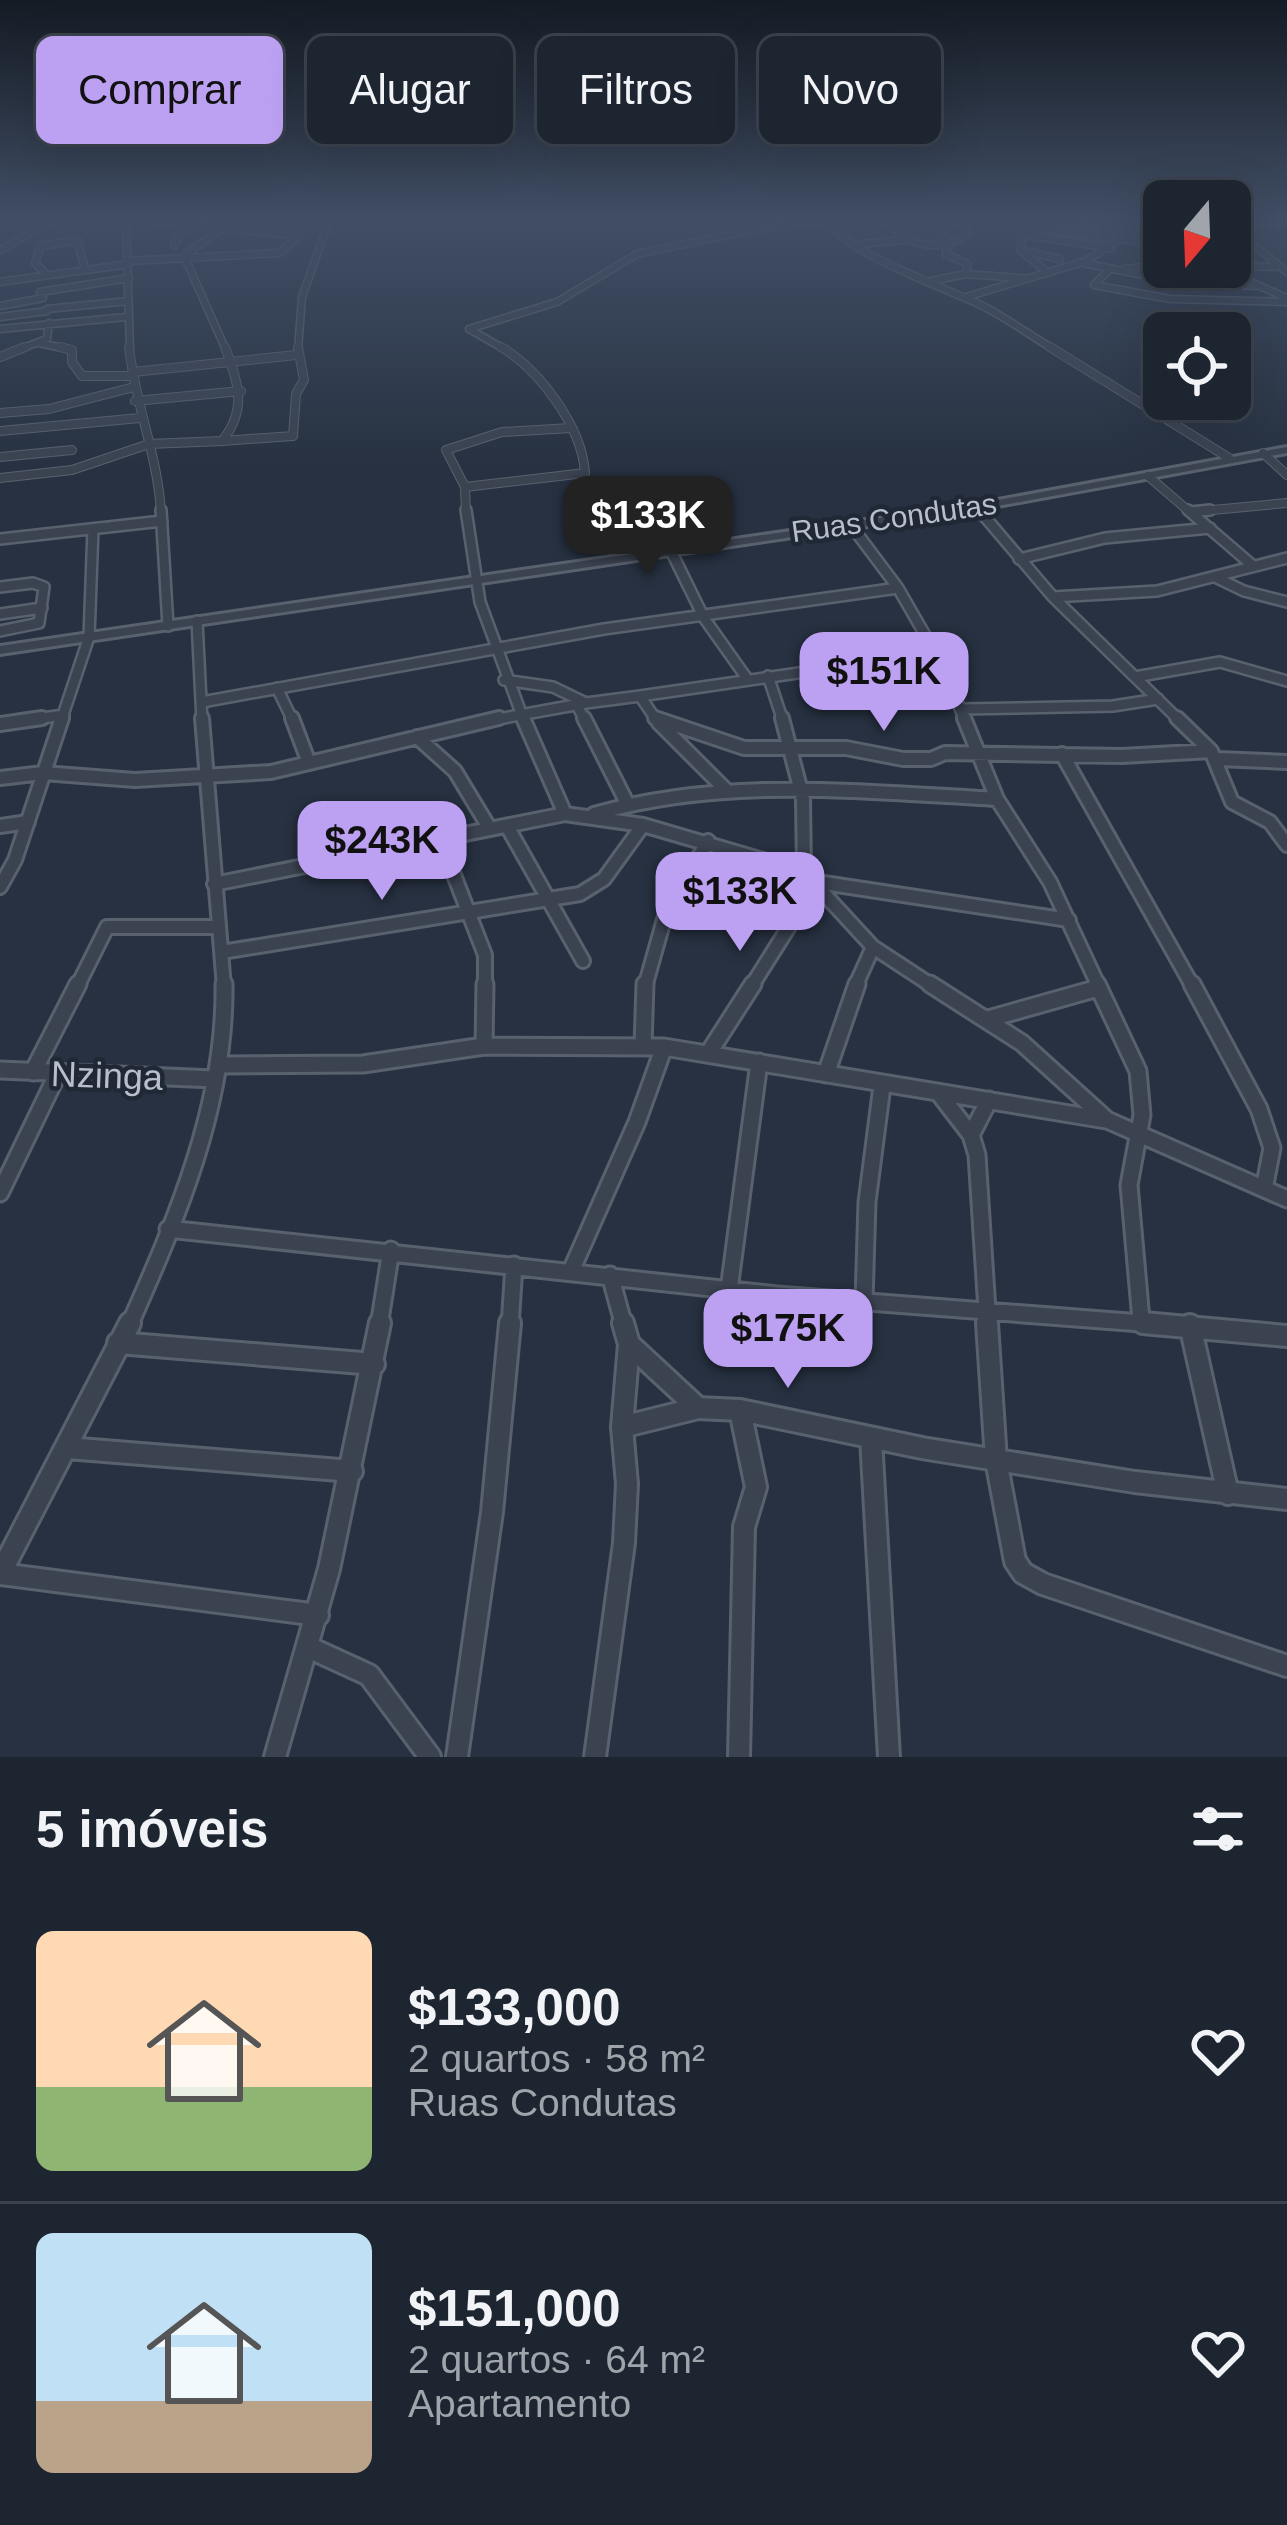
<!DOCTYPE html>
<html lang="pt">
<head>
<meta charset="utf-8">
<style>
  body { margin:0; font-family:Arial,sans-serif; background:#252d39; color:#f1f3f6; height:100vh; display:flex; flex-direction:column; font-size:45px; white-space:nowrap }
  * { box-sizing:border-box; margin:0 }
  p { font-size:39px; color:#a0a5ab }
  .icon { flex:none; width:66px; height:66px; fill:none; stroke:currentColor; stroke-width:2; stroke-linecap:round; stroke-linejoin:round }
  .map { position:relative; height:1757px; overflow:hidden }
  .panel { display:flex; flex-direction:column; background:#1d2531; flex:1 }
  .panel>* { flex:none }
  .hud { position:absolute; left:36px; top:36px; width:1215px; height:108px; display:flex; gap:24px }
  .needle { width:78px; rotate:199deg }
  .fabs { position:absolute; left:1143px; top:180px; display:grid; gap:24px }
  .fabs a { display:grid; place-items:center; width:108px; height:108px; border-radius:18px; background:#1d2531; box-shadow:0 12px 48px #0002,0 0 0 3px #3b424d; font-size:60px }
  .price { position:absolute; translate:-50% -102px; padding:0 27px; border-radius:24px; background:#bca0f2; color:#111; font-size:39px; line-height:78px; filter:drop-shadow(0 3px 6px #0008) }
  .price::after { content:''; position:absolute; left:50%; top:72px; width:36px; height:27px; margin-left:-18px; background:inherit; clip-path:polygon(0 0,100% 0,50% 100%) }
  .price.selected { background:#222; color:#fff }
  ul { padding:0; list-style:none }
  li { display:flex; align-items:center; gap:36px; height:300px; padding:0 36px }
  li+li { border-top:3px solid #3b424d }
  li span { display:grid; place-items:center; flex:none; width:336px; height:240px; border-radius:18px; color:#555 }
  li>.icon { margin-inline-start:auto }
  span .icon { width:144px; height:144px; fill:#fffc; stroke-width:1 }
  li b { font-size:51px }
  h2 { display:flex; justify-content:space-between; align-items:center; height:144px; padding:0 36px; font-size:51px }
  .pill { padding:0 42px; border-radius:18px; background:#1d2531; box-shadow:0 12px 48px #0002,0 0 0 3px #3b424d; font-size:42px; line-height:108px }
  .pill.selected { background:#bca0f2; color:#111 }
  .map>svg:first-child { display:block }
  .lines { fill:none; stroke-linecap:round; stroke-linejoin:round }
  .minor-far5-casing { stroke:#59616e; stroke-width:9 }
  .minor-far4-casing { stroke:#59616e; stroke-width:10 }
  .minor-far3-casing { stroke:#59616e; stroke-width:14 }
  .minor-far2-casing { stroke:#59616e; stroke-width:18 }
  .minor-far1-casing { stroke:#59616e; stroke-width:21 }
  .minor-casing { stroke:#59616e; stroke-width:26 }
  .tertiary-casing { stroke:#59616e; stroke-width:6 }
  .minor-far5 { stroke:#3b4351; stroke-width:6 }
  .minor-far4 { stroke:#3b4351; stroke-width:8 }
  .minor-far3 { stroke:#3b4351; stroke-width:9 }
  .minor-far2 { stroke:#3b4351; stroke-width:12 }
  .minor-far1 { stroke:#3b4351; stroke-width:15 }
  .minor { stroke:#3b4351; stroke-width:20 }
  .tertiary { fill:#3b4351; fill-rule:evenodd }
  .labels { text-anchor:middle; stroke-width:9; stroke-linejoin:round; paint-order:stroke }
  .far-street-label { font-size:30px; fill:#b8becb; stroke:#202836 }
  .street-label { font-size:36px; fill:#b8becb; stroke:#202836 }
</style>
</head>
<body>
<div class="map">
<svg width="1287" height="1757" viewBox="0 0 1287 1757">
  <rect width="100%" height="100%" fill="#273141"/>
  <g class="lines">
    <defs>
      <path id="minor-far5" d="M126 221 130 350
        M829 221C845 253 948 289 983 306 1008 319 1031 336 1055 350
        M887 221C907 247 939 252 967 235L968 226 955 221
        M948 221 940 235 950 245
        M1026 221 1020 250 1048 273
        M1056 221 1129 229
        M1230 222 1287 224
        M1021 234 1111 248
        M1149 234 1164 232
        M1031 235 1043 229 1164 245
        M1230 235 1260 250 1287 272
        M859 244 904 240
        M174 246 184 225
        M945 247 946 254 968 264 965 274
        M1020 250 1060 259
        M0 251 49 221
        M129 261 279 253 300 236 155 221
        M1078 262 1174 281 1255 286
        M1230 265 1274 267
        M1200 267 1218 268
        M1216 267 1287 298
        M1110 269 1094 285 1170 299 1287 302
        M1124 269 1164 265
        M46 274 35 263 41 246 77 240 85 269
        M931 281 965 274 1023 278
        M0 282 129 264
        M40 292 129 278
        M966 297 1086 261 1147 221
        M0 306 43 298
        M47 309 128 301
        M0 317 47 311
        M0 329 126 317
        M469 329 506 350
        M469 329 557 302 637 254 756 229 829 221
        M39 343 72 350
        M17 350 47 339 49 323
        M226 350 184 256 227 225
        M298 350 302 297 329 221"/>
      <path id="minor-far4" d="M60 347 72 350V362L82 376H133
        M129 347C135 404 158 456 161 513
        M225 347C238 383 248 409 222 441L293 436 296 394 304 380 298 347
        M1050 347 1229 458
        M0 357 25 347
        M133 372 296 355
        M135 401 241 391
        M0 413 49 409 134 387
        M0 431 140 418
        M1263 453 1287 475
        M0 457 72 450
        M1148 476 1191 513
        M0 478 72 470 149 444 222 441
        M465 487 446 450 502 432 571 428
        M976 507 981 513
        M1191 512 1287 503
        M466 513 465 487 585 473C582 427 540 370 501 347"/>
      <path id="minor-far3" d="M161 510 168 626
        M466 510 480 602 524 721
        M979 510 1053 597 1180 721
        M1188 510 1252 565
        M1191 512 1210 510
        M0 539 162 521
        M671 551 704 618 748 680
        M1019 559 1105 538 1210 528
        M1215 577 1244 591 1287 602
        M0 587 33 583 44 587 39 623 0 631
        M898 588 944 668 965 721
        M1053 597 1157 591 1287 558
        M0 614 42 608
        M197 621 202 721
        M768 676 783 721
        M1135 677 1220 662 1287 681
        M504 680 553 687 586 703 640 696 657 721
        M277 688 293 721
        M640 696 936 653
        M202 702 604 629 898 588 850 524
        M577 705 585 721
        M963 709 1113 706 1158 699
        M21 721 64 715
        M61 721 89 637 93 529
        M487 721 586 703"/>
      <path id="minor-far2" d="M202 718 224 987
        M292 718 309 763
        M523 718 565 814 643 825 804 872 873 947 934 987
        M584 718 627 803
        M655 718 744 748H846L903 759H931L945 753 1122 756 1211 751
        M782 718 803 799 804 872
        M964 718 997 799 1050 882 1099 987
        M1177 718 1211 751 1232 802 1270 822 1287 845
        M658 722 725 789
        M0 724 42 718
        M417 737 455 771 490 829
        M1062 754 1193 987
        M1218 759 1287 762
        M0 778 43 773 135 780 271 772 499 718
        M594 814C727 776 861 792 997 799
        M0 826 28 822
        M507 826 583 961
        M440 839 485 955V987
        M214 884 565 814
        M0 887 15 860 62 718
        M222 952 580 894 604 879 643 825
        M77 987 107 927H219
        M645 987 665 916 708 841
        M751 987 817 882 1069 920
        M855 987 873 947"/>
      <path id="minor-far1" d="M930 984 1022 1043 1107 1120 1287 1199
        M1097 984 1138 1071 1142 1115 1129 1185 1141 1320
        M1192 984 1259 1109 1272 1148 1264 1189
        M988 1019 1098 988
        M484 1046 485 984
        M643 1046 645 984
        M708 1054 753 984
        M219 1065 363 1064 484 1046 664 1047 1106 1120
        M0 1070 215 1079
        M33 1072 78 984
        M826 1074 857 984
        M941 1096 971 1135 977 1155 988 1326
        M971 1135 989 1100
        M0 1193 58 1073
        M168 1229 777 1295 1180 1326
        M571 1271 637 1122 664 1047
        M610 1275 624 1326
        M729 1290 759 1062
        M864 1301 867 1202 882 1086
        M129 1326C177 1218 226 1104 224 984
        M379 1326 391 1250
        M510 1326 514 1265"/>
      <path id="minor" d="M987 1323 996 1460 1015 1561 1023 1573 1043 1584 1287 1666
        M1143 1323 1287 1336
        M1190 1325 1228 1494
        M118 1343 374 1364
        M629 1344 698 1408
        M622 1427 698 1408 740 1410 922 1448 1135 1482 1287 1499
        M871 1438 889 1757
        M67 1448 352 1471
        M0 1574 130 1323
        M0 1574 318 1615
        M310 1648 369 1675 430 1757
        M275 1757 329 1569 380 1323
        M457 1757 492 1512 510 1323
        M595 1757 624 1543 627 1484 622 1427 629 1344 623 1323
        M739 1757 744 1527 756 1487 740 1410"/>
      <path id="tertiary" d="M1287 447V453L976 510 0 654V646L976 504Z"/>
    </defs>
    <use href="#minor-far5" class="minor-far5-casing"/>
    <use href="#minor-far4" class="minor-far4-casing"/>
    <use href="#minor-far3" class="minor-far3-casing"/>
    <use href="#minor-far2" class="minor-far2-casing"/>
    <use href="#minor-far1" class="minor-far1-casing"/>
    <use href="#minor" class="minor-casing"/>
    <use href="#tertiary" class="tertiary-casing"/>
    <use href="#minor-far5" class="minor-far5"/>
    <use href="#minor-far4" class="minor-far4"/>
    <use href="#minor-far3" class="minor-far3"/>
    <use href="#minor-far2" class="minor-far2"/>
    <use href="#minor-far1" class="minor-far1"/>
    <use href="#minor" class="minor"/>
    <use href="#tertiary" class="tertiary"/>
  </g>
  <linearGradient id="sky" x2="0" y2="1"><stop stop-color="#151b24"/><stop offset="0.47" stop-color="#414e65"/><stop offset="1" stop-color="#414e65" stop-opacity="0"/></linearGradient>
  <rect width="1287" height="467" fill="url(#sky)"/>
  <g class="labels">
    <g class="far-street-label">
      <text transform="translate(894 518) rotate(-8)" y="10">Ruas Condutas</text>
    </g>
    <g class="street-label">
      <text transform="translate(107 1075) rotate(2)" y="13">Nzinga</text>
    </g>
  </g>
</svg>
<div class="fabs">
<a><svg class="needle" viewBox="-14 -14 28 28"><path d="M0-13l5 13h-10z" fill="#e53935"/><path d="M0 13l5-13h-10z" fill="#a0a5ab"/></svg></a>
<a><svg class="icon" aria-label="locate" viewBox="0 0 24 24"><circle cx="12" cy="12" r="6"/><path d="M12 2v4M12 18v4M2 12h4M18 12h4"/></svg></a>
</div>
<b class="price selected" style="left:648px;top:578px">$133K</b>
<b class="price" style="left:884px;top:734px">$151K</b>
<b class="price" style="left:382px;top:903px">$243K</b>
<b class="price" style="left:740px;top:954px">$133K</b>
<b class="price" style="left:788px;top:1391px">$175K</b>
<div class="hud">
<a class="pill selected">Comprar</a>
<a class="pill">Alugar</a>
<a class="pill">Filtros</a>
<a class="pill">Novo</a>
</div>
</div>
<section class="panel">
<h2>5 imóveis<svg class="icon" aria-label="filters" viewBox="0 0 24 24"><path d="M4 7h16M4 17h16"/><circle cx="9" cy="7" r="2"/><circle cx="15" cy="17" r="2"/></svg></h2>
<ul>
<li><span style="background:linear-gradient(#ffd9b3 65%,#8fb573 0)"><svg class="icon" aria-label="home" viewBox="0 0 24 24"><path d="M3 11l9-7 9 7M6 9v11h12V9"/></svg></span><div><b>$133,000</b><p>2 quartos · 58 m²</p><p>Ruas Condutas</p></div><svg class="icon" aria-label="heart" viewBox="0 0 24 24"><path d="M12 20l-8-8c-3-5 5-10 8-4 3-6 11-1 8 4z"/></svg></li>
<li><span style="background:linear-gradient(#bfe0f5 70%,#b9a48a 0)"><svg class="icon" aria-label="home" viewBox="0 0 24 24"><path d="M3 11l9-7 9 7M6 9v11h12V9"/></svg></span><div><b>$151,000</b><p>2 quartos · 64 m²</p><p>Apartamento</p></div><svg class="icon" aria-label="heart" viewBox="0 0 24 24"><path d="M12 20l-8-8c-3-5 5-10 8-4 3-6 11-1 8 4z"/></svg></li>
</ul>
</section>
</body>
</html>
